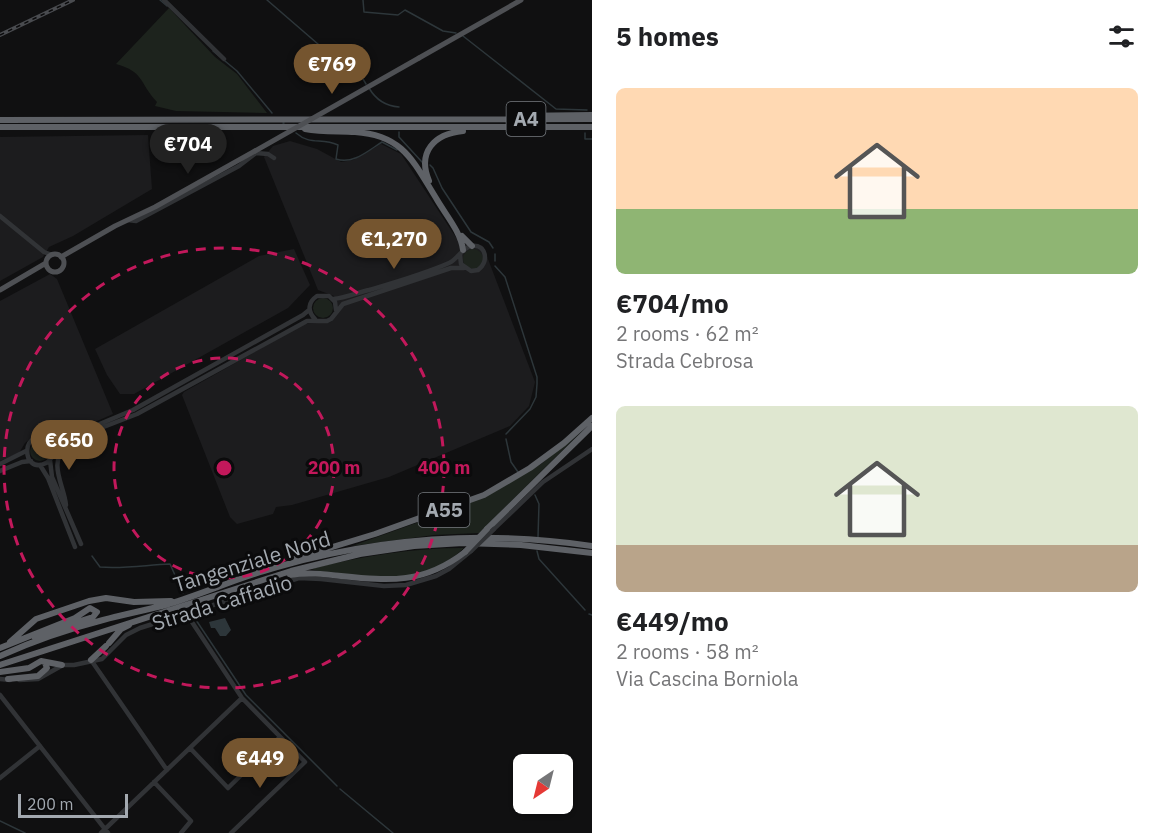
<!DOCTYPE html>
<html lang="en">
<head>
<meta charset="utf-8">
<style>
  body { margin:0; font-family:"IBM Plex Sans",sans-serif; background:#f2f2f2; color:#202124; height:100vh; display:flex; flex-direction:column; font-size:22px; white-space:nowrap }
  * { box-sizing:border-box; margin:0 }
  p { font-size:20px; color:#757577 }
  .icon { flex:none; width:33px; height:33px; fill:none; stroke:currentColor; stroke-width:2; stroke-linecap:round; stroke-linejoin:round }
  .map { position:relative; flex:1; overflow:hidden }
  .side { display:flex; flex-direction:column; background:#fff; width:570px }
  .side>* { flex:none }
  .needle { width:39px; rotate:215deg }
  .fabs { position:absolute; left:513px; top:754px; display:grid; gap:12px }
  .fabs a { display:grid; place-items:center; width:60px; height:60px; border-radius:9px; background:#fff; box-shadow:0 2px 4px #0004; font-size:30px }
  .scale { position:absolute; left:18px; bottom:15px; width:110px; box-sizing:border-box; padding-left:6px; border:3px solid #a3a9b0; border-top:0; font-size:16px; line-height:21px; white-space:nowrap; color:#a3a9b0; -webkit-text-stroke:4px #0b0b0c; paint-order:stroke }
  .price { position:absolute; translate:-50% -51px; padding:0 14px; border-radius:21px; background:#75552f; color:#fff; font-size:20px; line-height:39px; filter:drop-shadow(0 2px 3px #0008) }
  .price::after { content:''; position:absolute; left:50%; top:36px; width:18px; height:14px; margin-left:-9px; background:inherit; clip-path:polygon(0 0,100% 0,50% 100%) }
  .price.active { background:#222; color:#fff }
  ul { padding:0; list-style:none }
  li { display:grid; align-content:center; gap:12px; height:318px; padding:0 24px }
  li span { display:grid; place-items:center; height:186px; border-radius:9px; color:#555 }
  li>.icon { margin-inline-start:auto }
  span .icon { width:108px; height:108px; fill:#fffc; stroke-width:1 }
  li b { font-size:26px }
  h2 { display:flex; justify-content:space-between; align-items:center; height:72px; padding:0 24px; font-size:26px }
  main { display:flex; flex:1; min-height:0 }
  .map>svg:first-child { display:block }
  .built { fill:#1c1c1e }
  .green { fill:#1d231d }
  .water { fill:#2d363a }
  .lines { fill:none; stroke-linecap:round; stroke-linejoin:round }
  .stream { stroke:#2d363a; stroke-width:1.5 }
  .minor { stroke:#313336; stroke-width:4.5 }
  .major { stroke:#4e5054; stroke-width:5 }
  .highway { stroke:#5e6166; stroke-width:6 }
  .rail-casing { stroke:#494b4f; stroke-width:4 }
  .rail { stroke:#0b0b0c; stroke-width:1.5; stroke-dasharray:4.5; stroke-linecap:butt }
  .minor-bridge { stroke:#313336; stroke-width:4.5 }
  .major-bridge { stroke:#4e5054; stroke-width:5 }
  .highway-bridge { stroke:#5e6166; stroke-width:6 }
  .ring { fill:none; stroke:#c2185b; stroke-width:3; stroke-dasharray:10 8 }
  .labels { text-anchor:middle; stroke-width:6; stroke-linejoin:round; paint-order:stroke }
  .shield { fill:#0b0b0c; stroke:#757a7f; stroke-width:1.5 }
  .shield-label { font-size:20px; font-weight:bold; fill:#a3a9b0 }
  .street-label { font-size:21px; fill:#a3a9b0; stroke:#0b0b0c }
  .centre { fill:#c2185b; stroke:#0b0b0c; stroke-width:3 }
  .ring-label { font-size:18px; text-anchor:middle; font-weight:bold; fill:#c2185b; stroke:#0b0b0c; stroke-width:6; stroke-linejoin:round; paint-order:stroke }
</style>
</head>
<body>
<main>
<div class="map">
<svg width="592" height="833" viewBox="0 0 592 833">
  <rect width="100%" height="100%" fill="#101011"/>
  <path class="built" d="M148 135 152 189 73 236 49 247 43 257 0 281V137Z
    M290 141 317 149 341 162 353 160 381 144 401 154 457 239 483 246 535 382 529 406 510 426 389 477 292 505 276 507 273 514 237 524 230 517 182 395 184 392 304 324 331 322 339 311 334 296 318 290 264 157 273 146Z
    M294 249 310 285 288 308 134 394H120L107 375 95 349 259 256Z
    M50 274 57 279 113 414 63 436 53 438 35 435 25 443 19 453 0 461V301Z"/>
  <path class="green" d="M169 8 215 57 237 74 267 113 176 111 155 106 157 102C139 83 145 72 116 64Z
    M463 259a10 10 0 1 1 20 0a10 10 0 1 1-20 0Z
    M313 308a10 10 0 1 1 20 0a10 10 0 1 1-20 0Z
    M586 427 479 533 434 535 352 546 458 508 494 492 541 464Z
    M30 451a10 10 0 1 1 20 0a10 10 0 1 1-20 0Z
    M464 548C429 581 389 579 344 574 333 572 320 572 311 569 361 556 412 548 464 548Z"/>
  <path class="water" d="M225 618 231 630 226 636H220L215 628H211L209 622Z"/>
  <g class="lines">
    <path class="stream" d="M160 0 167 6
      M267 0 333 57 363 79 366 84
      M363 0 364 12 398 15 405 10 443 31 456 33
      M463 36 556 109 587 110
      M213 51 237 71 272 113
      M369 88C376 100 385 106 399 107
      M283 123H284
      M399 132V137L422 162
      M296 133C311 146 321 137 338 145L336 159C353 165 369 150 382 142L397 150
      M585 133V139H592
      M430 165 433 168 442 188 471 232 489 242 493 248
      M495 254V261
      M495 266 505 277 537 377V384L536 397 530 409 506 434
      M506 439 511 462 518 472
      M535 495 539 504 538 537
      M537 551 539 559 585 610
      M92 556 100 567C124 569 146 565 170 564L183 593
      M192 614 246 695 337 786
      M589 614 592 615
      M340 789 393 833
      M0 821 25 833"/>
    <path class="minor" d="M164 0 224 59
      M0 216 44 252 52 255
      M128 220 136 221 239 166 256 153 268 154 274 158
      M333 299C345 298 357 293 369 290 396 282 424 274 449 263 458 259 462 248 471 246 487 243 489 263 478 270L471 271 461 264 460 255
      M315 319C307 311 308 302 317 296H329L335 302 336 310
      M49 442 59 441 133 410 303 315 309 310
      M53 452 49 442C21 423 20 476 46 463 54 459 54 448 65 442L137 414 307 321H327L331 319 343 304 451 268H464
      M50 460 52 477 81 544
      M0 464 26 451
      M40 465 48 478 75 547
      M0 471 22 462 31 461
      M66 505C64 485 47 462 67 446 71 443 76 441 80 438
      M494 529 543 482 592 449
      M186 613 242 698 305 762 231 833
      M91 660 167 770
      M0 679 10 680
      M19 680 38 679 63 665H74L102 659 126 635 140 628 299 578 321 579 384 586 406 585 436 576 449 569 471 551
      M0 695 108 833
      M190 748 228 788 280 737
      M0 778 40 746
      M154 782 191 821 181 833
      M101 833 242 698"/>
    <path class="major" d="M419 58 521 0
      M46 263a9 9 0 1 1 18 0a9 9 0 1 1-18 0Z
      M61 257 115 226 155 207 255 151
      M0 290 46 263"/>
    <path class="highway" d="M512 116 592 115
      M0 120 592 119
      M0 127H592
      M305 129C322 132 338 131 355 132 403 135 413 161 436 198 445 214 461 232 463 250
      M429 181C417 152 434 134 463 131
      M462 236 472 246
      M487 529 592 426
      M293 559 375 534 484 495 530 468 564 443 592 418
      M290 575C307 572 324 574 341 576 390 581 424 584 465 552
      M10 642 36 619 89 601 106 598 134 602 171 601
      M109 643 121 629 129 625
      M0 648 75 618 90 608 97 612 93 617 55 629 35 638
      M0 656C33 641 68 629 103 620 125 614 147 610 169 604 205 593 240 577 277 567 380 538 486 530 592 546
      M91 660 106 646
      M0 665 291 571 360 554 414 546 463 543 521 545 592 553
      M0 672 29 668 41 661 62 665
      M8 679 38 676 47 668 45 663"/>
    <defs>
      <path id="rail" d="M0 35 73 0"/>
    </defs>
    <use href="#rail" class="rail-casing"/>
    <use href="#rail" class="rail"/>
    <path class="minor-bridge" d="M471 551 494 529"/>
    <path class="major-bridge" d="M255 151 419 58"/>
    <path class="highway-bridge" d="M465 552 487 529"/>
  </g>
  <g class="ring">
    <circle cx="224" cy="468" r="110"/>
    <circle cx="224" cy="468" r="220"/>
  </g>
  <g class="labels">
    <g class="shield">
      <rect x="506.5" y="102" width="39" height="34" rx="4.5"/>
      <rect x="418.5" y="493" width="51" height="34" rx="4.5"/>
    </g>
    <g class="shield-label">
      <text x="526" y="126">A4</text>
      <text x="444" y="517">A55</text>
    </g>
    <g class="street-label">
      <text transform="translate(252 562) rotate(-17)" y="7">Tangenziale Nord</text>
      <text transform="translate(222 603) rotate(-17)" y="7">Strada Caffadio</text>
    </g>
  </g>
  <circle cx="224" cy="468" r="9" class="centre"/>
  <g class="ring-label">
    <text x="334" y="474">200 m</text>
    <text x="444" y="474">400 m</text>
  </g>
</svg>
<div class="fabs">
<a><svg class="needle" viewBox="-14 -14 28 28"><path d="M0-13l5 13h-10z" fill="#e53935"/><path d="M0 13l5-13h-10z" fill="#757577"/></svg></a>
</div>
<div class="scale">200 m</div>
<b class="price" style="left:332px;top:95px">€769</b>
<b class="price active" style="left:188px;top:175px">€704</b>
<b class="price" style="left:394px;top:270px">€1,270</b>
<b class="price" style="left:69px;top:471px">€650</b>
<b class="price" style="left:260px;top:789px">€449</b>
</div>
<section class="side">
<h2>5 homes<svg class="icon" aria-label="filters" viewBox="0 0 24 24"><path d="M4 7h16M4 17h16"/><circle cx="9" cy="7" r="2"/><circle cx="15" cy="17" r="2"/></svg></h2>
<ul>
<li><span style="background:linear-gradient(#ffd9b3 65%,#8fb573 0)"><svg class="icon" aria-label="home" viewBox="0 0 24 24"><path d="M3 11l9-7 9 7M6 9v11h12V9"/></svg></span><div><b>€704/mo</b><p>2 rooms · 62 m²</p><p>Strada Cebrosa</p></div></li>
<li><span style="background:linear-gradient(#dfe7d0 75%,#b9a48a 0)"><svg class="icon" aria-label="home" viewBox="0 0 24 24"><path d="M3 11l9-7 9 7M6 9v11h12V9"/></svg></span><div><b>€449/mo</b><p>2 rooms · 58 m²</p><p>Via Cascina Borniola</p></div></li>
</ul>
</section>
</main>
</body>
</html>
